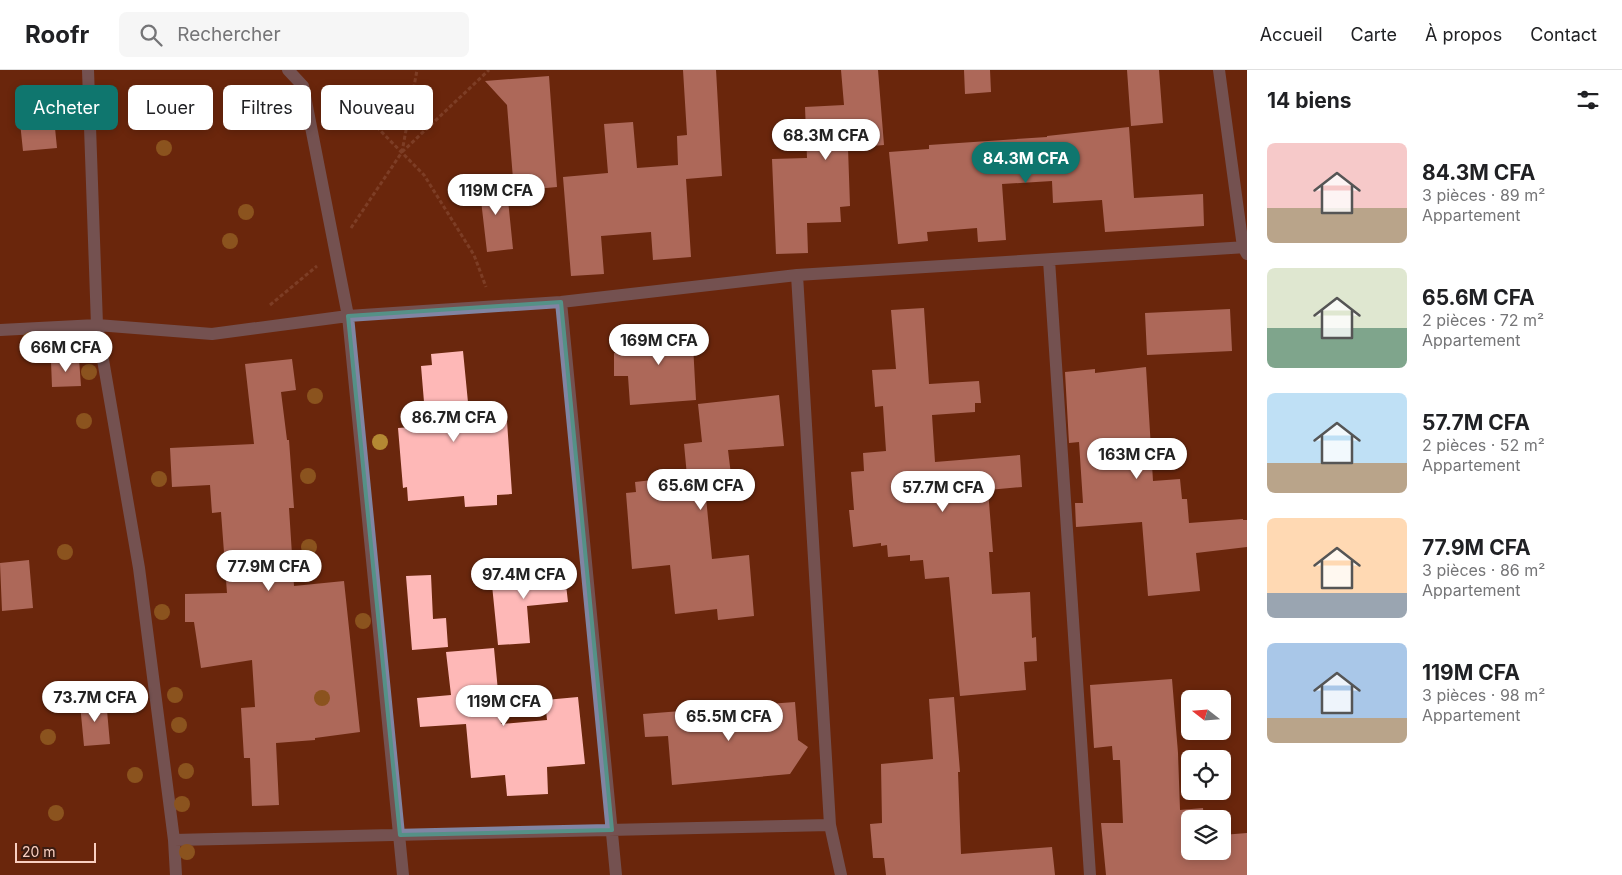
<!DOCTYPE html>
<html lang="fr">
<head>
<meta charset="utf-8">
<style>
  body { margin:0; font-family:Inter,sans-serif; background:#f6f6f6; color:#202124; height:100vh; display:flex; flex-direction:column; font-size:19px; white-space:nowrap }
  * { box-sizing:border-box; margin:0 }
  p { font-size:16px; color:#757577 }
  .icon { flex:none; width:28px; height:28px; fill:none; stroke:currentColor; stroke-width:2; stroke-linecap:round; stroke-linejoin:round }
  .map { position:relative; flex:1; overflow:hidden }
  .panel { display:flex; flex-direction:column; background:#fff; width:375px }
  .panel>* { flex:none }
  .hud { position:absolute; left:15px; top:15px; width:475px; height:45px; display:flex; gap:10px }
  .needle { width:32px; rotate:287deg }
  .controls { position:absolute; left:1181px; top:620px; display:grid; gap:10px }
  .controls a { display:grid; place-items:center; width:50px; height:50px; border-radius:8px; background:#fff; box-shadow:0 2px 8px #0003; font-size:25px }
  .scale { position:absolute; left:15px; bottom:12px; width:81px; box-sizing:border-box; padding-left:5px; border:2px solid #f9cfc1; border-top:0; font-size:14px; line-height:18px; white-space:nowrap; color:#f9cfc1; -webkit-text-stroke:4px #3a1c12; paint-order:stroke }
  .price { position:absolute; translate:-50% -42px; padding:0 11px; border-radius:18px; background:#fff; color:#222; font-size:16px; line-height:32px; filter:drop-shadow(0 1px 2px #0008) }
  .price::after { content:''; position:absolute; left:50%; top:30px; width:15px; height:11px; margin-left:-8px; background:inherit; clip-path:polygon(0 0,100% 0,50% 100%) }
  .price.active { background:#0f766e; color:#fff }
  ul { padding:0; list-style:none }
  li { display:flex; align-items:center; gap:15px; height:125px; padding:0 20px }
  li span { display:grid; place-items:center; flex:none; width:140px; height:100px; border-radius:8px; color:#555 }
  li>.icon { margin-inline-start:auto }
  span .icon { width:60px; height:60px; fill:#fffc; stroke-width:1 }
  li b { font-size:21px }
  h2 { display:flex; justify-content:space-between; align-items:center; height:60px; padding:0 20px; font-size:21px }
  .pill { padding:0 18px; border-radius:8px; background:#fff; box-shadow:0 2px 8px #0003; font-size:18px; line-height:45px }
  .pill.active { background:#0f766e; color:#fff }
  header { display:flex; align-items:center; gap:30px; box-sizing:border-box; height:70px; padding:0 25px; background:#fff; border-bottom:1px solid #e0e0e0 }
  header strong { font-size:24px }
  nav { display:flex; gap:28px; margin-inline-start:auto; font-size:18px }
  .search { width:350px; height:45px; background:#f6f6f6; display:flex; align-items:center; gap:12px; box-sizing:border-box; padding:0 18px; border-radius:8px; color:#757577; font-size:19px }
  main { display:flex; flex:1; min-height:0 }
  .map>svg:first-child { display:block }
  .building { fill:#feb8b7 }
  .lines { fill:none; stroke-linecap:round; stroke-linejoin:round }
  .path { stroke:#955a43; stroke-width:3; stroke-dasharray:4 2.5; stroke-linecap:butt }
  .minor { stroke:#8185a3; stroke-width:12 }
  .tree { fill:#b48933 }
  .marked { fill:none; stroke:#559187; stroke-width:4; stroke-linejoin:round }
</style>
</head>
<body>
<header>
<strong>Roofr</strong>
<div class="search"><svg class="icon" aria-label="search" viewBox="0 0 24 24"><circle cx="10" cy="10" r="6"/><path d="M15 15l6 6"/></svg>Rechercher</div>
<nav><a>Accueil</a><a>Carte</a><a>À propos</a><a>Contact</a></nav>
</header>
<main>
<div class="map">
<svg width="1247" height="805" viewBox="0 0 1247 805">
  <rect width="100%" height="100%" fill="#6a270d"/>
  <path class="building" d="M683 0H716L722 106 686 109 691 187 653 190 651 162 601 166 604 204 571 206 563 107 608 103 604 54 633 52 637 98 678 95 677 66 687 65Z
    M841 0H878L884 75 848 78 850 136 840 137 841 152 807 153 808 183 776 184 772 89 807 88 805 37 844 35Z
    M964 0H990L991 22 965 24Z
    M1127 0H1159L1163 53 1131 56Z
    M549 6 557 117 514 121 507 35 485 11Z
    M54 48 57 78 23 81 20 52Z
    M1129 57 1134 128 1203 124 1204 156 1105 162 1102 130 1053 133 1052 111 1002 114 1006 170 978 172 977 158 927 162 928 171 898 174 889 82 929 79V75L1047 67V66Z
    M506 110 513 179 487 182 479 113Z
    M924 238 929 314 979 311 981 333H975V342L932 345 935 392 1020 385 1022 417 988 420 993 482H989L992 524 1030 522 1032 568 1036 567 1037 591 1024 592 1026 620 960 626 949 507 925 509 923 490 910 491V485L888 487 887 475 881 476V473L853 477 849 440H854L851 402 864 401 863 383 886 381 883 336 875 337 872 300 896 299 891 240Z
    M1230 239 1232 281 1147 285 1145 243Z
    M692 256 696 330 630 335 628 306H614V283H633L631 260Z
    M463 281 470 353 507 351 512 424 497 425V435L465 437 464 426 408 431 407 417 403 418 398 358 426 356 421 296 432 295 431 284Z
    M79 289 81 316 52 317 51 291Z
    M292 289 296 320 281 322 287 370H289L294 438H289L294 516 344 511 360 662 315 668V670L276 673 279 735 252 736 250 688H244L241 638 255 637 252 590 201 598 194 552H185V524L227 523 221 442 212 443 210 415 172 417 170 378 254 374 245 294Z
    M1146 297 1153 411 1180 409 1182 429H1187L1189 453 1243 449V450H1247V477L1196 483 1200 521 1148 526 1142 452 1076 457 1075 433H1083L1079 372 1069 373 1065 302 1095 299V303Z
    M779 325 784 376 728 380 731 405 704 407 712 489 749 485 754 546 718 550 717 539 675 544 670 495 632 499 626 423 636 422 635 412 687 406 684 374 702 372 698 334Z
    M29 490 33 538 2 541 0 493Z
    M564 497 568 532 527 536 530 573 498 575 491 505Z
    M431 505 433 549 446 548 448 577 412 580 406 506Z
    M494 578 501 654 547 650 545 630 578 627 585 694 547 697 548 724 507 726 505 705 471 708 466 654 420 657 417 628 451 625 446 582Z
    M1172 609 1178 683 1180 740 1203 738 1204 749H1190V781H1222V765L1247 763V805H1106L1101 753H1123L1120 690H1113L1112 676 1094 678 1090 615Z
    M954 627 960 702H958L961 784 1052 777 1055 805H886L884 788H873L870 754 882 753 881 694 933 689 929 629Z
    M106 629 110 674 84 676 80 634Z
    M795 632 798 670 808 677 790 704 672 715 668 666 645 667 643 644Z"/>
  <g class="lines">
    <path class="path" d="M324 20 359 39 424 105 474 185 486 217
      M402 82 489 0
      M351 158 402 82 417 0
      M270 235 317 196"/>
    <path class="minor" d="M88 0 97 255 139 498 174 770 176 805
      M288 0 303 16 348 246 403 805
      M1219 0 1243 177 1247 184
      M1049 190 1090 805
      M797 205 830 755 841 805
      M561 232 616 805
      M0 260 97 255 212 264 348 246 561 232 797 205 1247 177
      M174 770 830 755"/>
  </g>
  <g class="tree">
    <circle cx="164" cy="78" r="8"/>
    <circle cx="246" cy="142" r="8"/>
    <circle cx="230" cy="171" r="8"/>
    <circle cx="30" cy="270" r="8"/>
    <circle cx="69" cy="271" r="8"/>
    <circle cx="89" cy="302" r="8"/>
    <circle cx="315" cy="326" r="8"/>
    <circle cx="84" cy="351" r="8"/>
    <circle cx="380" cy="372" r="8"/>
    <circle cx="308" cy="406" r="8"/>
    <circle cx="159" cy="409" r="8"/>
    <circle cx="309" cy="477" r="8"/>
    <circle cx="65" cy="482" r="8"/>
    <circle cx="162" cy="542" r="8"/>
    <circle cx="363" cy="551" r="8"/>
    <circle cx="175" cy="625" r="8"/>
    <circle cx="322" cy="628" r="8"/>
    <circle cx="179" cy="655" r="8"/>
    <circle cx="48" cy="667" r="8"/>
    <circle cx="186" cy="701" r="8"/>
    <circle cx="135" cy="705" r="8"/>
    <circle cx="182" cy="734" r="8"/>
    <circle cx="56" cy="743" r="8"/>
    <circle cx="187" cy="782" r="8"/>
  </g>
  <path d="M0 0H1247V805H0ZM561 232 612 760 400 765 348 246Z" fill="#6a270d" fill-opacity=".55" fill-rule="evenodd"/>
  <path class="marked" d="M561 232 612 760 400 765 348 246Z"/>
</svg>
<div class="controls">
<a><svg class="needle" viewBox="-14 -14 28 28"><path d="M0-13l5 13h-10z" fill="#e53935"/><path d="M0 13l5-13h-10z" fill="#757577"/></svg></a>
<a><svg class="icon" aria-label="locate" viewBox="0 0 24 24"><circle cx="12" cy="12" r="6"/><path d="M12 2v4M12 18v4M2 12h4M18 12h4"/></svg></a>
<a><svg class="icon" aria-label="layers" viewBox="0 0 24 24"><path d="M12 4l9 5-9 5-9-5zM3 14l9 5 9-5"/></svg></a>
</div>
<div class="scale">20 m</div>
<b class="price" style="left:826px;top:91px">68.3M CFA</b>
<b class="price active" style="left:1026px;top:114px">84.3M CFA</b>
<b class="price" style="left:496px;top:146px">119M CFA</b>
<b class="price" style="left:659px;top:296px">169M CFA</b>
<b class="price" style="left:66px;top:303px">66M CFA</b>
<b class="price" style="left:454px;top:373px">86.7M CFA</b>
<b class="price" style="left:1137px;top:410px">163M CFA</b>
<b class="price" style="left:701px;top:441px">65.6M CFA</b>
<b class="price" style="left:943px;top:443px">57.7M CFA</b>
<b class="price" style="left:269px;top:522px">77.9M CFA</b>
<b class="price" style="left:524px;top:530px">97.4M CFA</b>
<b class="price" style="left:95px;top:653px">73.7M CFA</b>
<b class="price" style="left:504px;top:657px">119M CFA</b>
<b class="price" style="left:729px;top:672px">65.5M CFA</b>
<div class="hud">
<a class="pill active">Acheter</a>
<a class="pill">Louer</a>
<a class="pill">Filtres</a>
<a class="pill">Nouveau</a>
</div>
</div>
<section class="panel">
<h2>14 biens<svg class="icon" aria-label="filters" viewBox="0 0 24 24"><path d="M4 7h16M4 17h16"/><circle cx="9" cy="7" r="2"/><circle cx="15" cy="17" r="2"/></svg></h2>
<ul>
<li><span style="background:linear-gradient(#f6c9c9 65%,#b9a48a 0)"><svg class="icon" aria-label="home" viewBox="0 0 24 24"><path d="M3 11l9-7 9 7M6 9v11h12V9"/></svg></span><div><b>84.3M CFA</b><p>3 pièces · 89 m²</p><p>Appartement</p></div></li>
<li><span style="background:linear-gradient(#dfe7d0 60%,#7fa58c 0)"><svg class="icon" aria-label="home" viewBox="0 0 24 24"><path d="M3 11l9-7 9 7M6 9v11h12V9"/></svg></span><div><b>65.6M CFA</b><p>2 pièces · 72 m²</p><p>Appartement</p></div></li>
<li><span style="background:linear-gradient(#bfe0f5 70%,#b9a48a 0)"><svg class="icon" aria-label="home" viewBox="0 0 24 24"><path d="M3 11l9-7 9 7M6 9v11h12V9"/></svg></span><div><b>57.7M CFA</b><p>2 pièces · 52 m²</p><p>Appartement</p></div></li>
<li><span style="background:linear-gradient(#ffd9b3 75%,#9aa5b1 0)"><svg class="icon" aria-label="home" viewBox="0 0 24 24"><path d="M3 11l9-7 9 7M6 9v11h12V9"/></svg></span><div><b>77.9M CFA</b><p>3 pièces · 86 m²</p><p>Appartement</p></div></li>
<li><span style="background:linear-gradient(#a9c7e8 75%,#b9a48a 0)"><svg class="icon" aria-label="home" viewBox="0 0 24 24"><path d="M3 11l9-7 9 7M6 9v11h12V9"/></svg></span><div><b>119M CFA</b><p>3 pièces · 98 m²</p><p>Appartement</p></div></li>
</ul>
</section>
</main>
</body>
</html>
